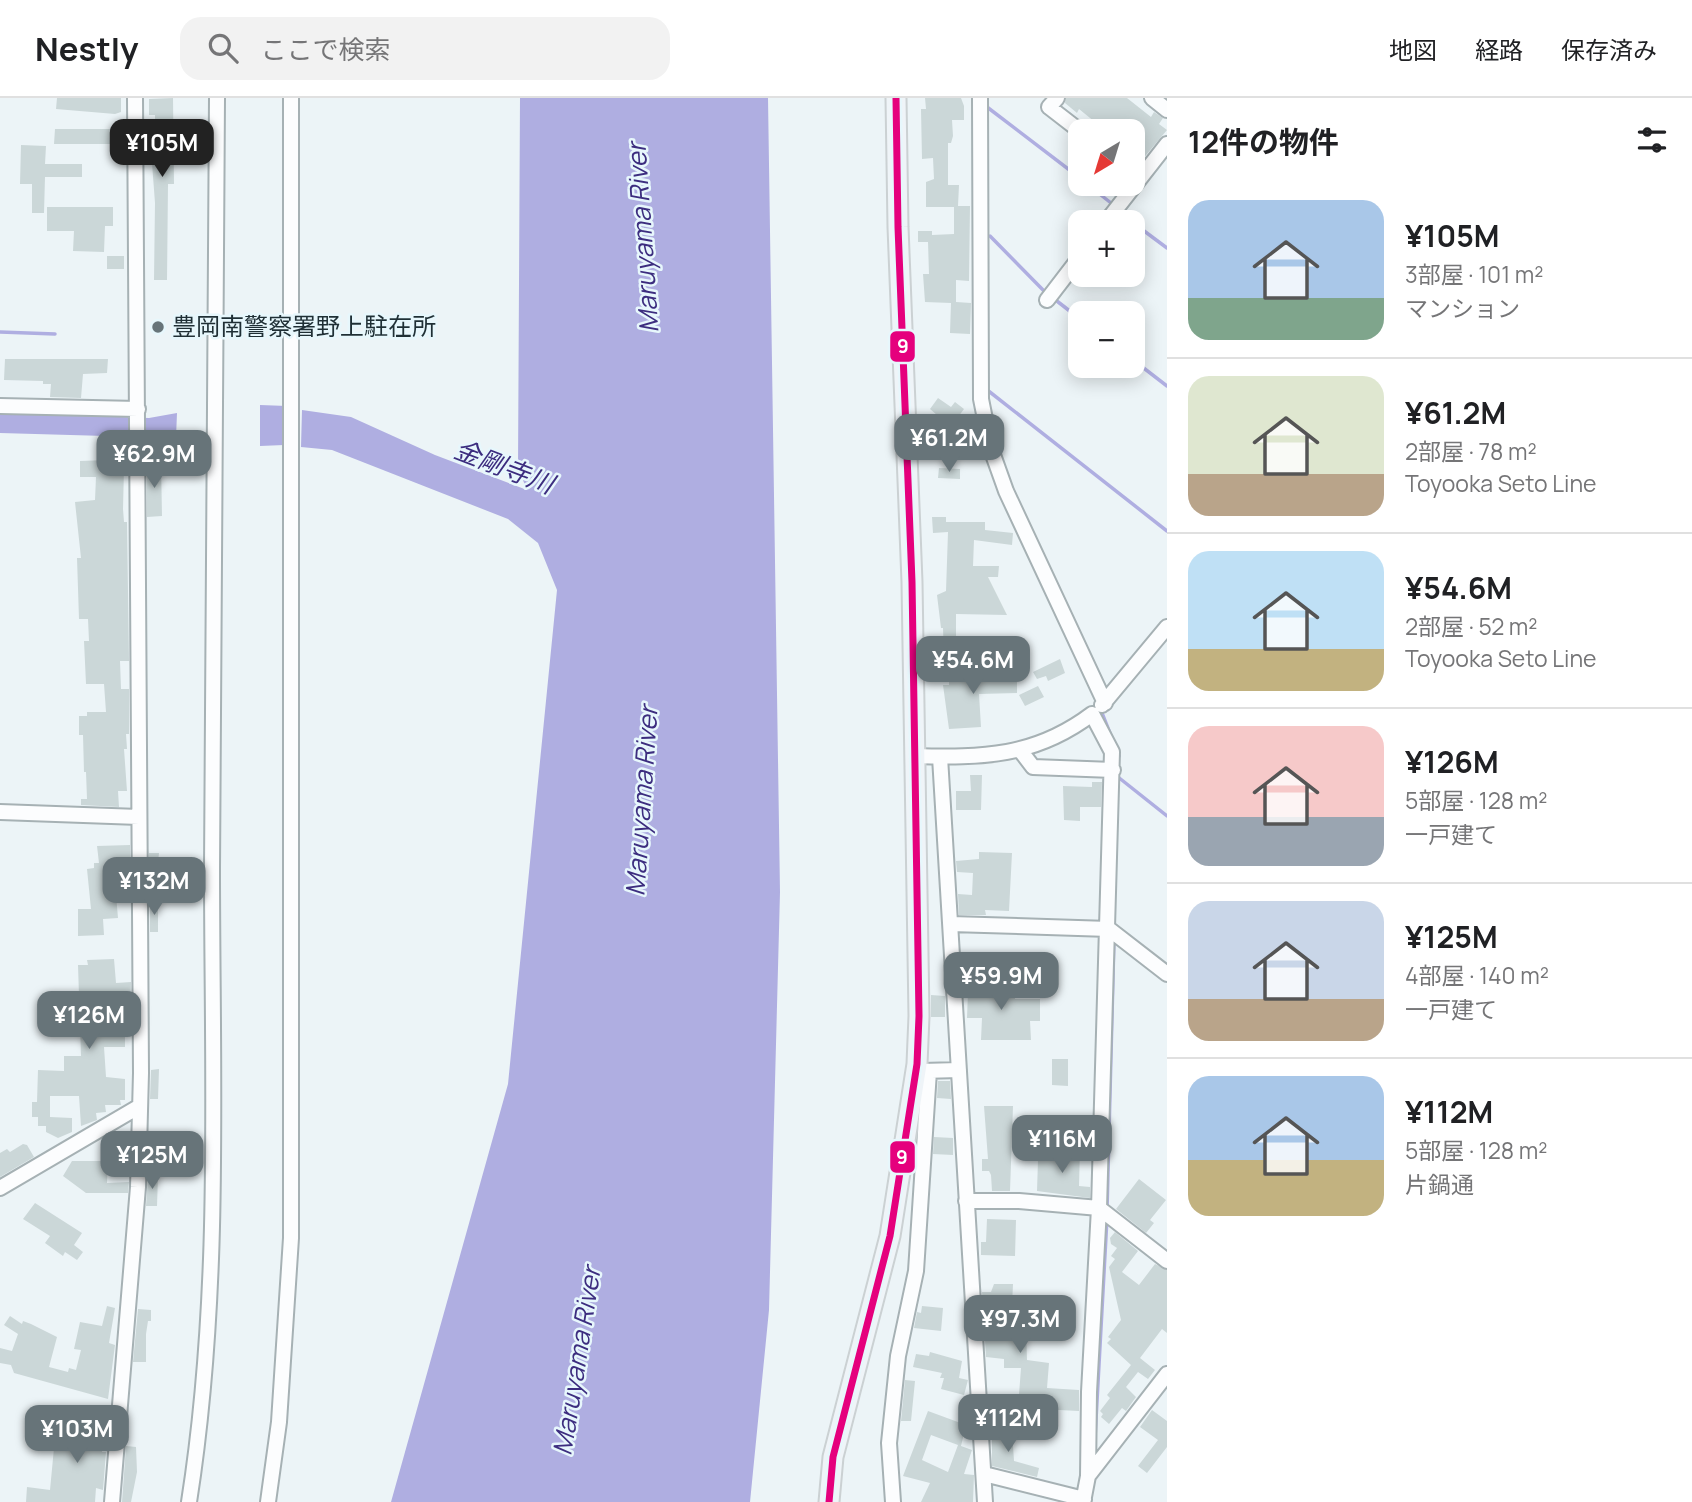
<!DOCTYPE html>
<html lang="ja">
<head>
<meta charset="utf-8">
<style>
  body { margin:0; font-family:Manrope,"Noto Sans JP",sans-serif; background:#f2f2f2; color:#202124; height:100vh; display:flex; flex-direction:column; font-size:26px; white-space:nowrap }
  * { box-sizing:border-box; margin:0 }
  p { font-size:23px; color:#757577 }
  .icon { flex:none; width:38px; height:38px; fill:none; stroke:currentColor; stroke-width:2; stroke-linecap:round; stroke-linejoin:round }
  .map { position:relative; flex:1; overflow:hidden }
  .sheet { display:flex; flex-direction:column; background:#fff; width:525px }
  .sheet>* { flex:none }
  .needle { width:46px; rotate:218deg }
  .buttons { position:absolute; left:1068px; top:21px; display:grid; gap:14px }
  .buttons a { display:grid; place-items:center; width:77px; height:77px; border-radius:14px; background:#fff; box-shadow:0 4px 18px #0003; font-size:35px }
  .price { position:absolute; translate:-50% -60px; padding:0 16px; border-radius:14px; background:#677479; color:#fff; font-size:23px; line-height:46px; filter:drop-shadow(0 2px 4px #0008) }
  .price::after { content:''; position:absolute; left:50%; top:42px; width:21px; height:16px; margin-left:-10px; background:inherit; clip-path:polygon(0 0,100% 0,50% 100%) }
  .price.selected { background:#222; color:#fff }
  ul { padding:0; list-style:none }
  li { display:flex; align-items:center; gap:21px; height:175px; padding:0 21px }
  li+li { border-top:2px solid #e0e0e0 }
  li span { display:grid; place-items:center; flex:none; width:196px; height:140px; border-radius:21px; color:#555 }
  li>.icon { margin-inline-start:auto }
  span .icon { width:84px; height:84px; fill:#fffc; stroke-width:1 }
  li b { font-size:30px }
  h2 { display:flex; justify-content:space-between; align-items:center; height:84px; padding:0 21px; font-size:30px }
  header { display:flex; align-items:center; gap:42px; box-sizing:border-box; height:98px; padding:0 35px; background:#fff; border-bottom:2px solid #e0e0e0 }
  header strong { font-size:33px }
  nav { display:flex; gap:38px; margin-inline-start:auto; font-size:24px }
  .search { width:490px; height:63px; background:#f2f2f2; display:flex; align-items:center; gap:18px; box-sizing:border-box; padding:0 24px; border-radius:21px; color:#757577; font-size:26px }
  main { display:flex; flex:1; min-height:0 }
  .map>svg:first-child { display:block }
  .water { fill:#afaee1 }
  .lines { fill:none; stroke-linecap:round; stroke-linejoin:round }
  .stream { stroke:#afaee1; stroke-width:3.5 }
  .building { fill:#cbd7d8; fill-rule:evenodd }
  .minor-casing { stroke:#a6b1b4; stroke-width:18 }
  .major-casing { stroke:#cbd1d3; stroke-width:23 }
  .minor { stroke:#fcfdfe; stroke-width:14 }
  .major { stroke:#eff4f8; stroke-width:19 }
  .bus-1-casing { stroke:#e7f7fc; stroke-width:12 }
  .bus-1 { stroke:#e5007d; stroke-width:7 }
  .poi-dot { fill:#677479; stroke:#e7f7fc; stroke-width:2.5 }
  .labels { text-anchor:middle; stroke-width:5; stroke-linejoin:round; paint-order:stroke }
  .poi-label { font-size:24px; fill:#1f2f35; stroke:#e7f7fc; text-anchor:start }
  .water-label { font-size:26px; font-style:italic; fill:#3c2d7f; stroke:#e7f7fc }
  .line-badge { stroke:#e7f7fc; stroke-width:2.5 }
  .badge-label { font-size:19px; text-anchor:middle; font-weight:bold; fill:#fff }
</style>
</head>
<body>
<header>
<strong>Nestly</strong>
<div class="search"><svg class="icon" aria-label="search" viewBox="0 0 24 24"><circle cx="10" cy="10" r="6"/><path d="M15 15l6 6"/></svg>ここで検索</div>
<nav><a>地図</a><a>経路</a><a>保存済み</a></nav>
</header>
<main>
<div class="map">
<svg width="1167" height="1404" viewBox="0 0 1167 1404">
  <rect width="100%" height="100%" fill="#ecf4f7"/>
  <path class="water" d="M520 0H768L780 794 769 1212 750 1404H391L508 986 557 492 538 445 508 421 332 352 301 349 302 312 351 319 435 357 527 392 518 370Z
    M260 307 287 308 284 347 260 348Z
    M0 315 149 320 177 315 176 340 0 335Z"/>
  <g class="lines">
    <path class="stream" d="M987 9 1080 80
      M1087 86 1111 105
      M1120 115 1167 150
      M990 138 1045 194
      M1053 200 1080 221
      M0 234 55 236
      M1132 261 1167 288
      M986 291 1167 433
      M1100 610 1119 658
      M1118 679 1167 718
      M1107 1113 1114 840
      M1095 1340 1107 1120"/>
  </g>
  <path class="building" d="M57 0H121V14L115 16 56 11Z
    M173 0 174 86H168L167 182H154L155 105 152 65H155V17H149V1Z
    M925 0H961L964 8V22H952L953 38 951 45H948V87H959L958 108H970L969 183 956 182V204L971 205 970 236 950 235 951 205 925 204 923 176H929L928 144H918V133H932V137L954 136V109H926V84L934 81 933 60 922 61 921 11H926Z
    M1066 0H1127L1151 19 1154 14 1163 20 1159 26 1167 32 1141 63 1138 61 1132 68V33H1106L1079 11 1077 15 1065 5Z
    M55 31H115L114 46H54Z
    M21 47 46 48 45 66H82V79H45L44 115H32V86H20Z
    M47 109H113V128H105L104 154 73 153 74 133H47Z
    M107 158H124V171H107Z
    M5 261H108L107 275 83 276 81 300 50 299 51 286H43V283L4 282Z
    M938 300 951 309 955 304 964 311 958 319 955 316 940 330 932 324 937 317 930 311Z
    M107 354H118V370H124L123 411 124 424H127L129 563H120L121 591H129V636H126L127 651H124L127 693H118L119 709 81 707V701H87L86 674H84L83 637H79V618H87V614H106L104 586H86L84 543H89L88 521H79L77 460H81L75 404 95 402 96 379H80V363L107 362Z
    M147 365H161L162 418 147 419Z
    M939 370 960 371V381L938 380Z
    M932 419H946V424H985V432L1013 435 1012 447 974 442 973 468H999L998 479H988L1007 517 956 516V539L973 538V542H982V547L985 546 986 557 944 558 943 530H941L937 497 946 493 948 434 933 435Z
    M1060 561 1065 575 1048 583 1046 578 1037 581 1033 574Z
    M996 569H1007L1008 584H1017V595L979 596 981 629 949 631 943 587H949V578L996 576Z
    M1038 588 1044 599 1025 608 1019 597Z
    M970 677H982L981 712H956V693H971Z
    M1092 684H1102L1101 709H1080V723L1064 722 1063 688 1092 689Z
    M130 747V785H115L118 820 103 821 104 837 78 838V811H91L87 771 94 770V765H99L97 748Z
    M979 754 1012 755 1009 813 985 812 986 817H959L958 796 972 797 973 775 957 774 956 763 979 761Z
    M149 755H159L156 784H149Z
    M150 804H158V834H150Z
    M998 857 1029 858 1028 875 998 874Z
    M114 861 116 885 131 884 130 919H125V949H104L106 979 125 981V1002H120L121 1007H105L106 1014 96 1015 97 1022 81 1028 79 998H50V1019L72 1020V1034L58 1040 46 1034V1028H38V1019H32V1004H37L38 972 64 973V958H81L78 867H88L87 862Z
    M969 868 980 869 978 895 1015 896V901H1040V923H1030L1031 942H981L982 920H967Z
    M931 897 945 898V919H931Z
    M1052 961H1068V988L1052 987Z
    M159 971 158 1001H150L151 972Z
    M938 983H950L951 1001 937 1000Z
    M984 1008H1013L1010 1093H992L991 1077 989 1073H982V1061H988Z
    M114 1035H129V1052H109V1037Z
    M934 1039 953 1040V1057L933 1056Z
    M23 1046 27 1047 34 1059 0 1079V1055L7 1051 10 1054Z
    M1068 1049 1080 1050 1079 1088 1090 1089V1100L1037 1093 1038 1062H1043V1058H1067Z
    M72 1063H108L107 1085 129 1084 128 1095H86L63 1078Z
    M148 1078H158L157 1108H146Z
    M1139 1081 1166 1102 1150 1122 1154 1125 1146 1135 1116 1111Z
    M35 1105 82 1135 74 1147 83 1154 77 1162 65 1154 63 1158 45 1145 50 1138 23 1121Z
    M987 1121 1016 1122 1015 1158 981 1157V1144H986Z
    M1115 1134 1138 1153 1122 1174 1139 1187 1155 1166 1167 1172V1235L1162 1231 1140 1260 1155 1272 1148 1281 1138 1274 1126 1289 1136 1299 1126 1313 1122 1310 1109 1326 1101 1319 1103 1316 1100 1313 1110 1300 1107 1297 1131 1267 1107 1245 1111 1241 1108 1239 1121 1222 1109 1169 1115 1161 1111 1158 1117 1150 1111 1146 1110 1140Z
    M994 1186H1013L1011 1228 1026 1229 1027 1262 1049 1265 1047 1290 1079 1292V1313L1018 1310 1021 1270H1004V1261L986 1259 982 1194H991Z
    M107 1208 115 1210 109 1245 115 1247 108 1301 14 1275 11 1267 0 1265V1250L12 1253 18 1236 4 1227 10 1218 22 1226 23 1223 31 1226 57 1239 49 1269 68 1274 69 1270 76 1272 81 1252 74 1251 80 1224 102 1228Z
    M922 1208 943 1210 941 1233 914 1230 917 1214 921 1215Z
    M138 1211 151 1212V1223H148L146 1236V1264H133Z
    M930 1254 962 1263 959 1280 968 1282 964 1297 941 1291 944 1280H940L942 1275 913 1269 916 1256 929 1258Z
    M905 1282 915 1283 911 1323H901Z
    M1152 1312 1167 1323V1349L1147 1375 1138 1368 1158 1342 1140 1329Z
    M928 1313 966 1327 961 1348 972 1352 964 1376 974 1377 973 1404H921L930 1385 903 1378ZM931 1337 958 1347 948 1374 922 1362Z
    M89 1317 106 1319 102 1354H106L103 1392 96 1390 95 1404H26L27 1389 50 1392 54 1350 68 1351 71 1318 89 1320Z
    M992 1332 1012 1333 1014 1363 1039 1370 1037 1379 992 1368Z
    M126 1348 136 1349 137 1374 131 1404H122Z"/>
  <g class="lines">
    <defs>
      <path id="minor" d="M980 0 981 301 991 351 1006 393 1105 605
        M1057 0 1049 9 1080 33
        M1152 0 1167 12
        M1106 124 1167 46
        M1047 202 1080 159
        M0 308 138 311
        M1102 607 1167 529
        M1020 652 1033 669 1113 672
        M914 658C982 660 1035 659 1092 616L1112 654 1099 1110 1089 1294 1088 1378 1083 1404
        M940 659 985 1404
        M0 714 139 719
        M951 826 1109 831 1167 876
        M922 973 959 972
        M0 1090 140 1008
        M966 1103H1019L1099 1110 1167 1163
        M984 1376 1084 1401
        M1088 1378 1167 1276
        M112 1404 138 1089 141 975 135 0
        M189 1404C222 1194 212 981 212 770 212 513 217 257 217 0
        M268 1404 279 1324 291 1140V0
        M893 1404 889 1345 898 1258 916 1173 929 973"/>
      <path id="major" d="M829 1404 833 1359 890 1138 917 966 919 918 912 484 898 129 896 0"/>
    </defs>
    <use href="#minor" class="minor-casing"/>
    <use href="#major" class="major-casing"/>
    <use href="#minor" class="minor"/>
    <use href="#major" class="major"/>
    <defs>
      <path id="bus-1" d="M829 1404 833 1359 890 1138 917 966 919 918 912 484 898 129 896 0"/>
    </defs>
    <use href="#bus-1" class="bus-1-casing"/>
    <use href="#bus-1" class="bus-1"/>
  </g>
  <circle class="poi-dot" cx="158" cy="229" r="7"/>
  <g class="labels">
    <g class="poi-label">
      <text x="172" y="237">豊岡南警察署野上駐在所</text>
    </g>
    <g class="water-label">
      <text transform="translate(643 140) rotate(-94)" y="9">Maruyama River</text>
      <text transform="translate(504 369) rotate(21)" y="9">金剛寺川</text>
      <text transform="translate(642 703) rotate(-86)" y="9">Maruyama River</text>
      <text transform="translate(577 1263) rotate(-81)" y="9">Maruyama River</text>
    </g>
  </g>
  <g class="line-badge">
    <rect x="889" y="232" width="27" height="33" rx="7" fill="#e5007d"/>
    <rect x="889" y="1042" width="27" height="34" rx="7" fill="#e5007d"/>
  </g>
  <g class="badge-label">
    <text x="903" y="255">9</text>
    <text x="902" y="1066">9</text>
  </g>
</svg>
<div class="buttons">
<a><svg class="needle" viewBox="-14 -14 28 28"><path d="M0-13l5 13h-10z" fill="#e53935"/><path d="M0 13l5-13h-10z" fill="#757577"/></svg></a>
<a>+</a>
<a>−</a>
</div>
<b class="price selected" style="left:162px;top:81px">¥105M</b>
<b class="price" style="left:949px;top:376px">¥61.2M</b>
<b class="price" style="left:154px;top:392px">¥62.9M</b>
<b class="price" style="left:973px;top:598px">¥54.6M</b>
<b class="price" style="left:154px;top:819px">¥132M</b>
<b class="price" style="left:1001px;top:914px">¥59.9M</b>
<b class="price" style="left:89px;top:953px">¥126M</b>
<b class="price" style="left:1062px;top:1077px">¥116M</b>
<b class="price" style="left:152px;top:1093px">¥125M</b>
<b class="price" style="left:1020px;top:1257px">¥97.3M</b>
<b class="price" style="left:1008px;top:1356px">¥112M</b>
<b class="price" style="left:77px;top:1367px">¥103M</b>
</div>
<section class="sheet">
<h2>12件の物件<svg class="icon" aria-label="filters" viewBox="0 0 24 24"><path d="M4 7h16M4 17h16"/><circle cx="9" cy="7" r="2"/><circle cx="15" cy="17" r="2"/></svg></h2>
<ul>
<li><span style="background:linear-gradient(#a9c7e8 70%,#7fa58c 0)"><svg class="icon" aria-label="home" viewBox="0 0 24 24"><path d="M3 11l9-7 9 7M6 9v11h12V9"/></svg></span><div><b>¥105M</b><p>3部屋 · 101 m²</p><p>マンション</p></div></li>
<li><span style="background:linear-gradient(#dfe7d0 70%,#b9a48a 0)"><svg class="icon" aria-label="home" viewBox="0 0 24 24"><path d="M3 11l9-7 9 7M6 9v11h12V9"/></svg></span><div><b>¥61.2M</b><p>2部屋 · 78 m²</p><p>Toyooka Seto Line</p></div></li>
<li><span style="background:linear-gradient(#bfe0f5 70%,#c2b280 0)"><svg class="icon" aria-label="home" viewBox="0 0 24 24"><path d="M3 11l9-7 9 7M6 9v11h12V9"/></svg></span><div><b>¥54.6M</b><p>2部屋 · 52 m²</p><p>Toyooka Seto Line</p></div></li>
<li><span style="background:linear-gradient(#f6c9c9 65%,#9aa5b1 0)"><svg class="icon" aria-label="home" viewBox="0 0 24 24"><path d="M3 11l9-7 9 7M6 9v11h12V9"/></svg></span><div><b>¥126M</b><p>5部屋 · 128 m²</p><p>一戸建て</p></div></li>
<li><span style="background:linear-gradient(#c9d6e8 70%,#b9a48a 0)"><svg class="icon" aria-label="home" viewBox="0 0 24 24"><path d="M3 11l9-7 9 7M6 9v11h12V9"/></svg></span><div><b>¥125M</b><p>4部屋 · 140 m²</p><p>一戸建て</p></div></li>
<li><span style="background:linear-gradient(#a9c7e8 60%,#c2b280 0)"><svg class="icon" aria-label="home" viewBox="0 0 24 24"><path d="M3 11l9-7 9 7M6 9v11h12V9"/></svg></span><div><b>¥112M</b><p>5部屋 · 128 m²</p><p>片鍋通</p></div></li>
</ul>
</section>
</main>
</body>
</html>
